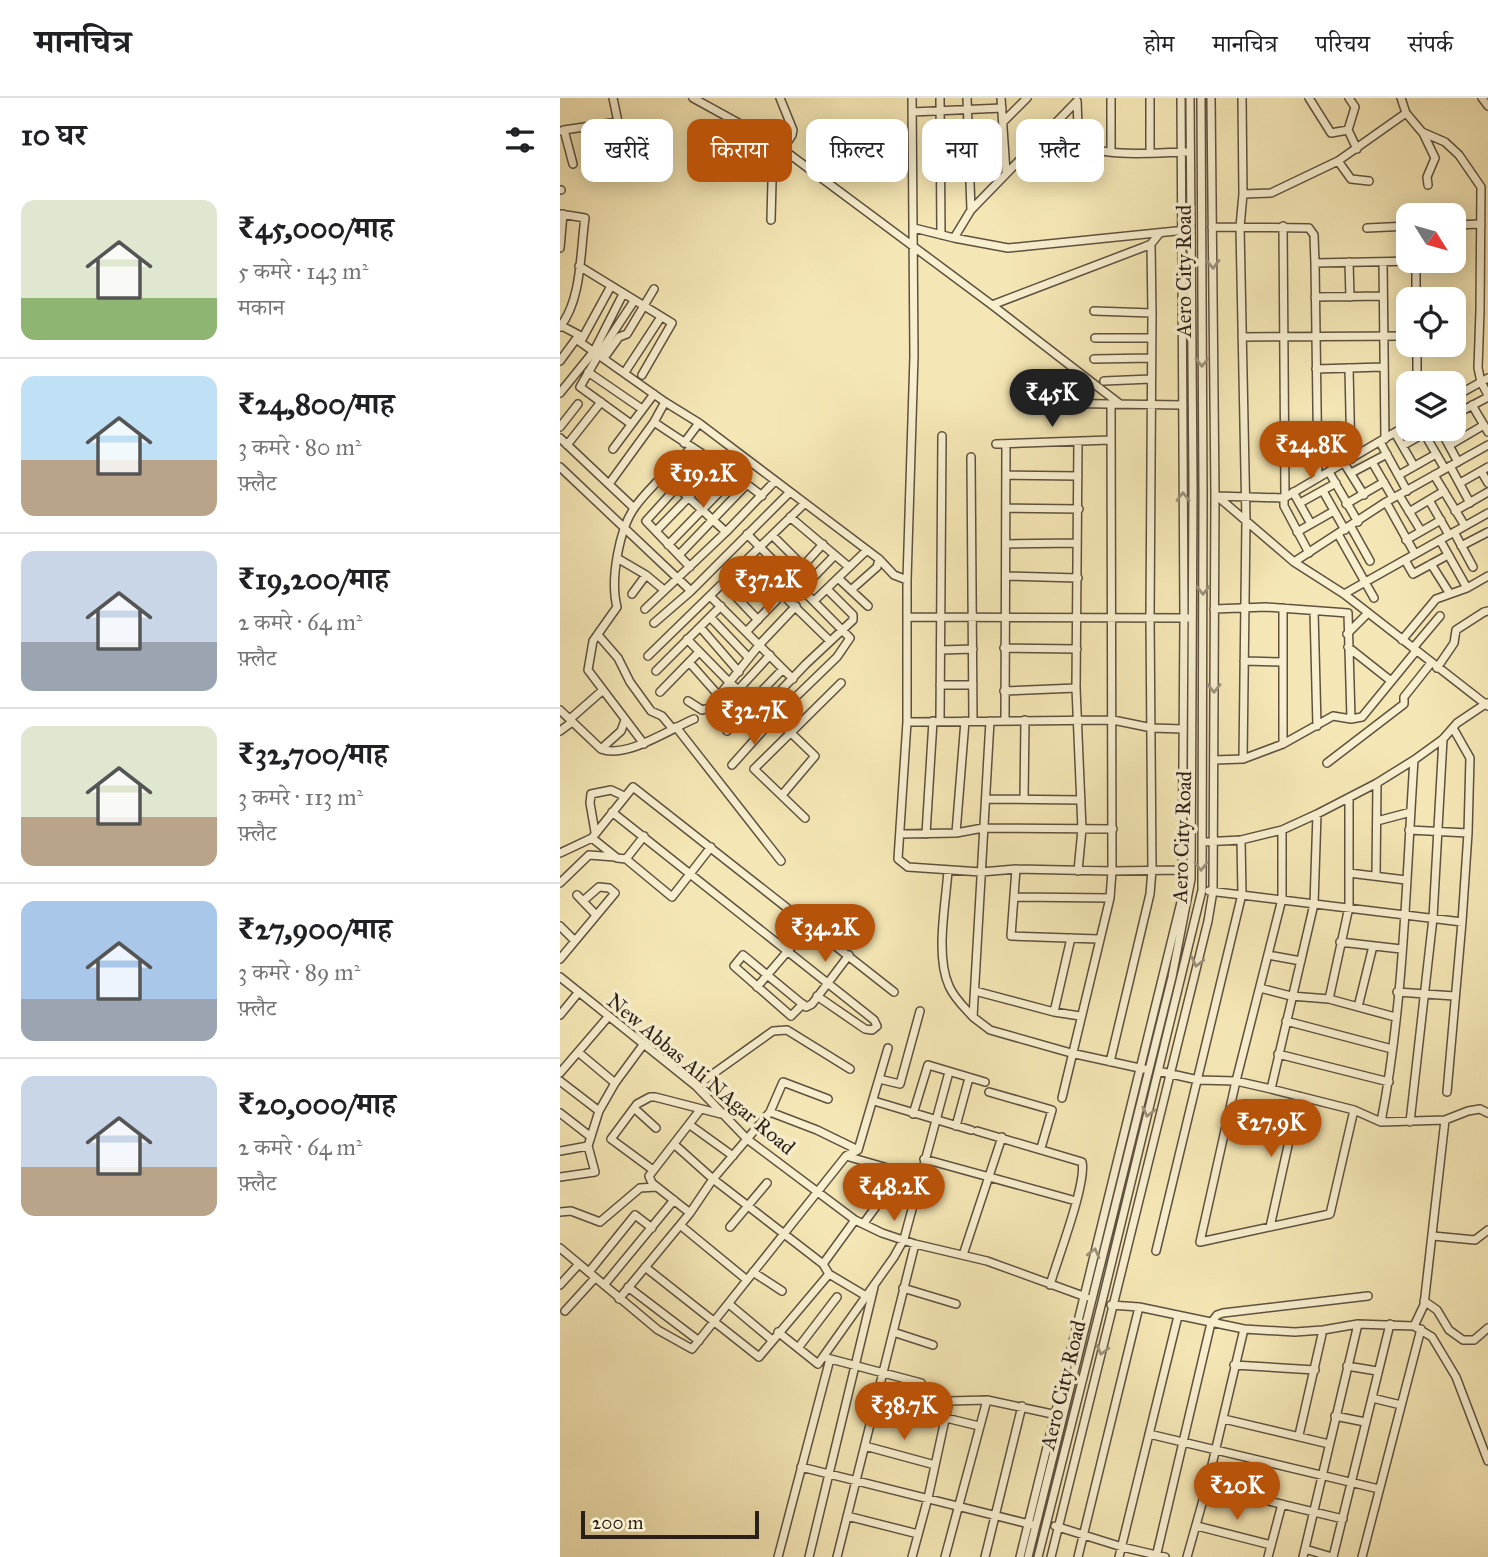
<!DOCTYPE html>
<html lang="hi">
<head>
<meta charset="utf-8">
<style>
  body { margin:0; font-family:"IM FELL Great Primer","Noto Serif Devanagari",serif; background:#f2f2f2; color:#202124; height:100vh; display:flex; flex-direction:column; font-size:26px; white-space:nowrap }
  * { box-sizing:border-box; margin:0 }
  p { font-size:23px; color:#757577 }
  .icon { flex:none; width:38px; height:38px; fill:none; stroke:currentColor; stroke-width:2; stroke-linecap:round; stroke-linejoin:round }
  .map { position:relative; flex:1; overflow:hidden }
  .drawer { display:flex; flex-direction:column; background:#fff; width:560px }
  .drawer>* { flex:none }
  .top-card { position:absolute; left:21px; top:21px; width:665px; height:63px; display:flex; gap:14px }
  .needle { width:46px; rotate:127deg }
  .tools { position:absolute; left:836px; top:105px; display:grid; gap:14px }
  .tools a { display:grid; place-items:center; width:70px; height:70px; border-radius:14px; background:#fff; box-shadow:0 4px 18px #0003; font-size:35px }
  .scale { position:absolute; left:21px; bottom:18px; width:178px; box-sizing:border-box; padding-left:7px; border:4px solid #2c1f18; border-top:0; font-size:19px; line-height:24px; white-space:nowrap; color:#2c1f18; -webkit-text-stroke:5px #f8efcf; paint-order:stroke }
  .price { position:absolute; translate:-50% -60px; padding:0 16px; border-radius:24px; background:#b45309; color:#fff; font-size:23px; line-height:46px; filter:drop-shadow(0 2px 4px #0008) }
  .price::after { content:''; position:absolute; left:50%; top:42px; width:21px; height:16px; margin-left:-10px; background:inherit; clip-path:polygon(0 0,100% 0,50% 100%) }
  .price.on { background:#222; color:#fff }
  ul { padding:0; list-style:none }
  li { display:flex; align-items:center; gap:21px; height:175px; padding:0 21px }
  li+li { border-top:2px solid #e0e0e0 }
  li span { display:grid; place-items:center; flex:none; width:196px; height:140px; border-radius:14px; color:#555 }
  li>.icon { margin-inline-start:auto }
  span .icon { width:84px; height:84px; fill:#fffc; stroke-width:1 }
  li b { font-size:30px }
  h2 { display:flex; justify-content:space-between; align-items:center; height:84px; padding:0 21px; font-size:30px }
  .chip { padding:0 24px; border-radius:14px; background:#fff; box-shadow:0 4px 18px #0003; font-size:24px; line-height:63px }
  .chip.on { background:#b45309; color:#fff }
  header { display:flex; align-items:center; gap:42px; box-sizing:border-box; height:98px; padding:0 35px; background:#fff; border-bottom:2px solid #e0e0e0 }
  header strong { font-size:33px }
  nav { display:flex; gap:38px; margin-inline-start:auto; font-size:24px }
  main { display:flex; flex:1; min-height:0 }
  .map>svg:first-child { display:block }
  .lines { fill:none; stroke-linecap:round; stroke-linejoin:round }
  .minor-casing { stroke:#5e513f; stroke-width:10 }
  .minor { stroke:#f8efcf; stroke-width:7 }
  .oneway { stroke:#9c917d }
  .labels { text-anchor:middle; stroke-width:7; stroke-linejoin:round; paint-order:stroke }
  .street-label { font-size:21px; fill:#2c1f18; stroke:#f8efcf }
</style>
</head>
<body>
<header>
<strong>मानचित्र</strong>
<nav><a>होम</a><a>मानचित्र</a><a>परिचय</a><a>संपर्क</a></nav>
</header>
<main>
<section class="drawer">
<h2>10 घर<svg class="icon" aria-label="filters" viewBox="0 0 24 24"><path d="M4 7h16M4 17h16"/><circle cx="9" cy="7" r="2"/><circle cx="15" cy="17" r="2"/></svg></h2>
<ul>
<li><span style="background:linear-gradient(#dfe7d0 70%,#8fb573 0)"><svg class="icon" aria-label="home" viewBox="0 0 24 24"><path d="M3 11l9-7 9 7M6 9v11h12V9"/></svg></span><div><b>₹45,000/माह</b><p>5 कमरे · 143 m²</p><p>मकान</p></div></li>
<li><span style="background:linear-gradient(#bfe0f5 60%,#b9a48a 0)"><svg class="icon" aria-label="home" viewBox="0 0 24 24"><path d="M3 11l9-7 9 7M6 9v11h12V9"/></svg></span><div><b>₹24,800/माह</b><p>3 कमरे · 80 m²</p><p>फ़्लैट</p></div></li>
<li><span style="background:linear-gradient(#c9d6e8 65%,#9aa5b1 0)"><svg class="icon" aria-label="home" viewBox="0 0 24 24"><path d="M3 11l9-7 9 7M6 9v11h12V9"/></svg></span><div><b>₹19,200/माह</b><p>2 कमरे · 64 m²</p><p>फ़्लैट</p></div></li>
<li><span style="background:linear-gradient(#dfe7d0 65%,#b9a48a 0)"><svg class="icon" aria-label="home" viewBox="0 0 24 24"><path d="M3 11l9-7 9 7M6 9v11h12V9"/></svg></span><div><b>₹32,700/माह</b><p>3 कमरे · 113 m²</p><p>फ़्लैट</p></div></li>
<li><span style="background:linear-gradient(#a9c7e8 70%,#9aa5b1 0)"><svg class="icon" aria-label="home" viewBox="0 0 24 24"><path d="M3 11l9-7 9 7M6 9v11h12V9"/></svg></span><div><b>₹27,900/माह</b><p>3 कमरे · 89 m²</p><p>फ़्लैट</p></div></li>
<li><span style="background:linear-gradient(#c9d6e8 65%,#b9a48a 0)"><svg class="icon" aria-label="home" viewBox="0 0 24 24"><path d="M3 11l9-7 9 7M6 9v11h12V9"/></svg></span><div><b>₹20,000/माह</b><p>2 कमरे · 64 m²</p><p>फ़्लैट</p></div></li>
</ul>
</section>
<div class="map">
<svg width="928" height="1459" viewBox="0 0 928 1459">
  <rect width="100%" height="100%" fill="#f5e7b5"/>
  <filter id="stains"><feTurbulence type="fractalNoise" baseFrequency=".00286" numOctaves="4"/><feColorMatrix values="0 0 0 0 .2 0 0 0 0 .09 0 0 0 0 .02 0 0 0 .5 -.17"/></filter>
  <radialGradient id="worn" r=".72"><stop offset=".6" stop-color="#630" stop-opacity="0"/><stop offset="1" stop-color="#630" stop-opacity=".3"/></radialGradient>
  <g class="lines">
    <defs>
      <path id="minor" d="M133 0 213 44 432 207 560 306
        M220 0 233 32 232 37 223 51
        M352 0 354 258 347 482V624L338 761 348 769 421 774 456 771 552 773 623 772
        M380 0 381 137
        M407 0 411 112
        M441 0 446 74
        M590 0V54
        M682 0 683 96 680 129 686 423 683 661
        M749 0 771 35 788 32
        M789 0 795 9 788 32 797 51
        M841 0 846 15 862 34 885 44 899 57 921 89 920 213 918 270 921 284 928 297
        M922 0 928 8
        M352 14 442 10
        M443 24 467 0
        M4 32 58 24 53 0
        M1 33 4 32 13 66
        M863 35 875 60 867 79 868 87
        M551 54V0
        M778 63 791 81 809 83
        M0 92H1
        M683 96 711 95 778 63 846 15
        M0 116 25 120C20 155 22 201 0 229
        M211 122 213 44
        M894 127 921 126
        M723 128 725 398
        M652 129 749 130 754 137 755 165 856 163V201
        M354 130 394 140 411 112 517 3C518 16 516 34 525 45 538 61 605 54 626 54
        M807 130 849 128
        M394 140 448 150 626 132
        M591 146 592 215
        M0 150 3 116
        M789 164 790 199
        M823 164 825 341
        M755 165 758 380
        M19 168 112 225 82 277
        M755 199 823 198
        M432 207 584 149 591 146 599 136
        M534 213 592 215 590 519 592 772 590 796 550 964
        M0 227 19 237 20 244 105 304 139 325 319 461 334 477 347 482
        M682 239 849 238
        M535 240H591
        M21 243 51 188
        M857 247V285
        M44 260 59 239 67 236 94 191
        M534 261 591 260
        M0 263 19 237
        M789 270 791 361
        M756 271 823 269
        M28 274 82 311
        M65 274 101 219
        M544 283 591 281
        M0 295 34 253 63 196
        M894 299 928 280
        M476 305 623 307
        M912 307 928 334
        M894 317 928 299
        M894 323 903 339
        M94 324C130 349 168 370 202 398
        M71 326 20 289 39 256 74 203
        M0 329 18 306
        M880 331 898 364
        M835 335 854 368
        M864 335 885 371
        M0 340 74 410
        M518 344 516 590 522 731 518 773
        M820 344 847 393
        M124 345 139 325
        M436 346 550 342
        M7 347 41 304
        M844 347 872 331
        M890 347 924 327
        M53 351 94 296
        M411 359 413 623
        M812 364 833 400
        M784 365 804 397
        M890 368 910 405
        M0 369 131 493
        M921 373 928 385
        M769 374 798 424
        M791 375 827 356
        M446 377 518 378
        M839 377 876 356
        M874 377 905 428
        M105 378 166 434
        M900 385 928 369
        M49 386 94 324 105 304
        M763 393 785 432
        M733 394 751 426
        M839 397 861 433
        M657 398 734 464 784 496 928 608
        M657 398 724 400
        M869 402 889 437
        M826 404 855 456
        M740 405 776 385
        M786 406 824 384
        M446 410 519 411
        M895 413 928 394
        M849 414 884 393
        M230 419 289 469
        M791 429 810 463
        M96 433 160 367
        M737 434 774 413
        M894 434 913 469
        M778 436 814 500
        M212 437 254 479
        M846 442 881 422
        M880 442 907 490
        M446 446 517 445
        M108 447 175 378
        M901 448 928 434
        M749 455 724 408V400L849 326
        M119 457 187 386
        M57 460 86 477 104 492
        M187 462 270 543
        M845 462 853 476 888 457
        M734 464 826 404 928 347
        M871 466 890 496
        M244 467 263 446
        M130 469 86 423 146 357
        M446 478 518 480
        M278 480 308 508
        M164 486 198 522
        M242 491 275 457
        M291 492 317 469 319 461
        M72 496 86 477
        M784 496 928 415
        M151 499 233 581
        M254 503 307 452
        M723 510V646
        M85 511 166 434 215 383
        M654 511 706 509 788 515 791 621
        M754 513 757 628
        M150 519 189 560
        M348 519 628 520
        M94 525 131 493 230 394
        M140 529 179 574
        M187 533 234 484
        M787 536 808 515
        M38 537 58 560 70 584 91 613 102 618 112 630
        M127 541 170 585 230 634 255 658 222 697
        M842 542 876 501 907 490 928 478
        M788 549 831 583
        M444 550 517 551
        M853 550 880 518
        M381 552 413 551
        M88 558 244 406
        M684 563 723 564
        M129 564 159 598
        M877 570 894 545 896 532 924 514 928 513
        M96 573 161 508
        M380 587H413
        M178 592 210 557
        M444 593 516 590
        M100 594 139 554
        M128 603 142 612 149 610 200 546 236 508
        M0 612 41 651C66 661 110 631 134 621
        M202 612 246 566 293 522V517L267 491
        M10 621 43 592
        M380 623 382 338
        M430 623 413 919 430 932 511 955 584 971
        M445 623 446 346
        M347 624 553 622 592 630 623 631
        M116 629 221 763
        M0 633 12 624
        M167 633 191 604 223 571
        M84 646 28 572 33 543 57 509C50 482 59 431 75 409 90 388 114 368 132 349
        M41 651 61 633 65 622
        M654 662 683 661 723 646 773 618 791 621 802 619 856 553
        M767 665 844 606V599L871 565
        M172 667 214 620 277 559 290 540 187 436
        M427 701 521 702
        M464 701 465 622
        M52 714 314 922 317 928 312 932 305 931 257 898
        M245 720 194 671 281 585
        M817 723 851 714
        M722 732V801L676 983 640 1144 770 1116 794 1012
        M849 732 908 735
        M35 734 30 705 31 696 51 692 64 698
        M396 735 405 623
        M340 736 396 735 423 730 553 731
        M366 736 373 623
        M32 740 73 689 334 894
        M642 744 681 742 722 732 757 716 817 685 854 662 883 641 897 625 927 605
        M0 755 32 740 57 760 66 761 112 799 151 749
        M66 761 84 738
        M456 771 451 838 538 841
        M388 772C386 805 375 857 389 888 394 900 404 909 413 919
        M789 775 846 782
        M816 777 817 685
        M0 785 29 757 55 759
        M649 793 902 824
        M17 797 36 817
        M454 799 550 800
        M0 828 15 843
        M780 844 841 851
        M708 857 741 863
        M0 861 55 795 49 790 39 789 23 803
        M0 879 136 988 187 1041 295 1122 322 1135 355 1146 427 1163 526 1199
        M197 889 251 826
        M700 890 731 898 769 901 835 919
        M415 893 494 914 520 918
        M837 894 894 898
        M769 901 789 809V700
        M243 906 231 918 174 868 183 857 246 909 252 906 289 857
        M798 909 813 848
        M494 914 511 840
        M0 917 18 895
        M726 923 832 951
        M18 954 55 985
        M718 956 829 984
        M598 973 638 982 676 983 711 991 794 1012 821 1024 885 1022 908 1013 920 1011 928 1015
        M0 975 48 919
        M319 981 340 986 360 913
        M0 983 39 1013
        M136 988 213 933 227 932 290 971
        M711 991 754 806 757 716
        M429 994 492 1012 481 1050
        M887 994 902 824 908 735 910 660 893 630
        M502 1000 550 800 552 773 551 306
        M314 1003 411 1032
        M74 1010 96 1030
        M210 1014 223 984 268 1001
        M0 1015 31 1039
        M353 1016 368 967 425 984
        M821 1024C844 906 846 781 854 662
        M850 1024 873 820 883 641
        M130 1027 173 1058
        M396 1028 409 980
        M417 1033 522 1064C527 1085 497 1162 490 1187
        M115 1047 153 1081 263 1166 269 1176 306 1198
        M0 1053 28 1048
        M286 1058 359 1079
        M364 1061 516 1103
        M93 1072 51 1041 77 1006 90 999H95L161 1016
        M0 1079 35 1074 28 1048 39 1013 55 985 83 947
        M0 1114 11 1113 40 1124 80 1090 96 1089
        M130 1115 92 1085 89 1078 140 1012
        M304 1125 341 1074
        M120 1127 187 1182
        M170 1129 207 1085
        M710 1129 739 998
        M873 1138 915 1142 928 1132
        M0 1150 98 1232 132 1251 286 1058 298 1052 328 950
        M596 1153 682 796 681 742
        M403 1157 442 1039
        M263 1166 295 1122
        M85 1169 199 1259 269 1176
        M29 1174 75 1117 92 1130
        M193 1174 222 1193
        M0 1187 19 1166
        M44 1187 114 1102
        M68 1189 139 1243
        M343 1190 396 1206
        M59 1201 130 1115 153 1081 210 1014 257 1032 298 1052
        M864 1203 877 1212 889 1232 903 1242H914L928 1230
        M169 1206 212 1242
        M551 1207 579 1209 684 1231 735 1234 763 1232 798 1226 854 1228 872 1239 896 1279 928 1363
        M5 1213 35 1180
        M854 1228 864 1207 885 1022
        M218 1234 258 1266 334 1159 344 1141 389 974
        M333 1234 373 1247
        M238 1250 277 1199
        M267 1260 361 1285
        M674 1267 755 1272
        M787 1268 817 1273
        M318 1298 389 1303 427 1302 497 1317
        M812 1300 841 1307
        M316 1303 419 1328
        M775 1318 805 1324
        M664 1321 769 1346
        M589 1336 819 1391
        M739 1337 763 1232
        M305 1348 375 1367
        M241 1369 473 1427
        M647 1388 783 1421
        M287 1418 358 1436
        M495 1428 562 1449 605 1459
        M637 1428 711 1447
        M745 1451 772 1459
        M218 1459 270 1261
        M249 1459 314 1189
        M277 1459 355 1146
        M352 1459 368 1400 389 1303
        M385 1459 427 1302
        M425 1459 462 1308
        M460 1459 622 800 624 520 621 0
        M468 1459 612 879 631 781 633 388 630 0
        M478 1459 542 1204 642 792 643 396 641 0
        M491 1459 648 823 653 793 655 397 651 0
        M518 1459 579 1209
        M559 1459 618 1218
        M596 1459 651 1225 657 1217 663 1215 808 1198
        M627 1459 647 1388 684 1231
        M708 1459 722 1406
        M743 1459 798 1226
        M773 1459 830 1226
        M802 1459 861 1231"/>
    </defs>
    <use href="#minor" class="minor-casing"/>
    <use href="#minor" class="minor"/>
  </g>
  <defs><path id="oneway-chevron" d="M-2-3.5L2.5 0L-2 3.5" fill="none" stroke-width="1.6" stroke-linecap="round" stroke-linejoin="round" transform="scale(1.75)"/></defs>
  <g class="oneway">
    <use href="#oneway-chevron" transform="translate(653 166) rotate(89)"/>
    <use href="#oneway-chevron" transform="translate(642 264) rotate(90)"/>
    <use href="#oneway-chevron" transform="translate(623 399) rotate(-90)"/>
    <use href="#oneway-chevron" transform="translate(643 492) rotate(90)"/>
    <use href="#oneway-chevron" transform="translate(654 590) rotate(90)"/>
    <use href="#oneway-chevron" transform="translate(641 768) rotate(90)"/>
    <use href="#oneway-chevron" transform="translate(637 864) rotate(104)"/>
    <use href="#oneway-chevron" transform="translate(588 1014) rotate(104)"/>
    <use href="#oneway-chevron" transform="translate(534 1155) rotate(-76)"/>
    <use href="#oneway-chevron" transform="translate(542 1252) rotate(104)"/>
  </g>
  <g class="labels">
    <g class="street-label">
      <text transform="translate(624 173) rotate(-90)" y="7">Aero City Road</text>
      <text transform="translate(622 739) rotate(-88)" y="7">Aero City Road</text>
      <text transform="translate(141 976) rotate(40)" y="7">New Abbas Ali NAgar Road</text>
      <text transform="translate(503 1287) rotate(-76)" y="7">Aero City Road</text>
    </g>
  </g>
  <rect width="100%" height="100%" filter="url(#stains)"/>
  <rect width="100%" height="100%" fill="url(#worn)"/>
</svg>
<div class="tools">
<a><svg class="needle" viewBox="-14 -14 28 28"><path d="M0-13l5 13h-10z" fill="#e53935"/><path d="M0 13l5-13h-10z" fill="#757577"/></svg></a>
<a><svg class="icon" aria-label="locate" viewBox="0 0 24 24"><circle cx="12" cy="12" r="6"/><path d="M12 2v4M12 18v4M2 12h4M18 12h4"/></svg></a>
<a><svg class="icon" aria-label="layers" viewBox="0 0 24 24"><path d="M12 4l9 5-9 5-9-5zM3 14l9 5 9-5"/></svg></a>
</div>
<div class="scale">200 m</div>
<b class="price on" style="left:492px;top:331px">₹45K</b>
<b class="price" style="left:751px;top:383px">₹24.8K</b>
<b class="price" style="left:143px;top:412px">₹19.2K</b>
<b class="price" style="left:208px;top:518px">₹37.2K</b>
<b class="price" style="left:194px;top:649px">₹32.7K</b>
<b class="price" style="left:265px;top:866px">₹34.2K</b>
<b class="price" style="left:711px;top:1061px">₹27.9K</b>
<b class="price" style="left:334px;top:1125px">₹48.2K</b>
<b class="price" style="left:344px;top:1344px">₹38.7K</b>
<b class="price" style="left:677px;top:1424px">₹20K</b>
<div class="top-card">
<a class="chip">खरीदें</a>
<a class="chip on">किराया</a>
<a class="chip">फ़िल्टर</a>
<a class="chip">नया</a>
<a class="chip">फ़्लैट</a>
</div>
</div>
</main>
</body>
</html>
